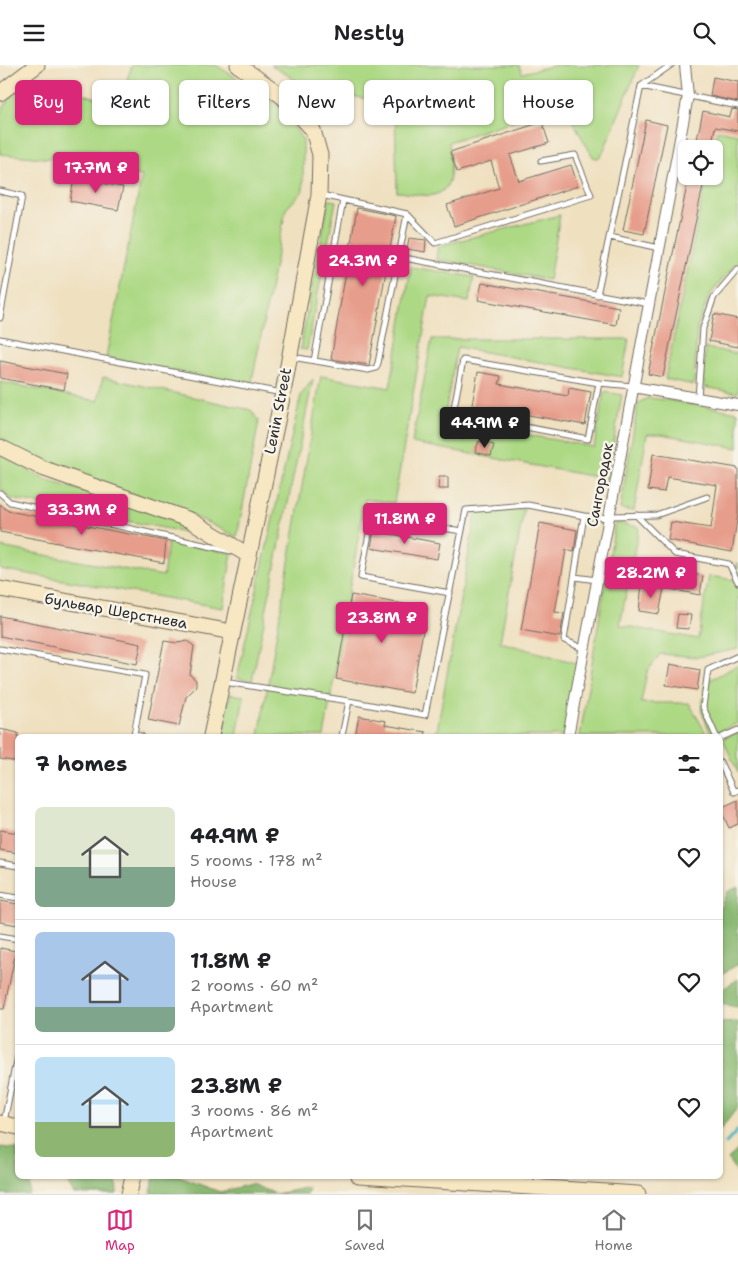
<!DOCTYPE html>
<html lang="en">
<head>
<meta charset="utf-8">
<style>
  body { margin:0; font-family:"Shantell Sans",sans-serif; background:#f6f6f6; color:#202124; height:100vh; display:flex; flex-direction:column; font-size:19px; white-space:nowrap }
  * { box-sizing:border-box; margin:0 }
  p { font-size:16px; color:#757577 }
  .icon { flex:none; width:28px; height:28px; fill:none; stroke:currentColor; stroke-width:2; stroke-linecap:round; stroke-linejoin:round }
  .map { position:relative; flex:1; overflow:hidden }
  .details { position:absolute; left:15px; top:669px; width:708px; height:445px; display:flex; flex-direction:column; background:#fff; border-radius:8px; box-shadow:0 1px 4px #0004 }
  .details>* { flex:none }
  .guide { position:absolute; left:15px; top:15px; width:709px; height:45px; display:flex; gap:10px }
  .buttons { position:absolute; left:678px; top:75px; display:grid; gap:10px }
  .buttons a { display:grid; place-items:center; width:45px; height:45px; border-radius:8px; background:#fff; box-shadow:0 1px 4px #0004; font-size:25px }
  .price { position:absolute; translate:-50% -42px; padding:0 11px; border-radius:5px; background:#db2777; color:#fff; font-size:16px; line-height:32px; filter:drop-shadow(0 1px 2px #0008) }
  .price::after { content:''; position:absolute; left:50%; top:30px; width:15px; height:11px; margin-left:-8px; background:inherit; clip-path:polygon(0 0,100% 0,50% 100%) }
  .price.current { background:#222; color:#fff }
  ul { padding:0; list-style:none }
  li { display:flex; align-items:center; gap:15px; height:125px; padding:0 20px }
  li+li { border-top:1px solid #e0e0e0 }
  li span { display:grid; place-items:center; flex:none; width:140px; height:100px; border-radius:8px; color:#555 }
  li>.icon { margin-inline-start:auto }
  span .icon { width:60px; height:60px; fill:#fffc; stroke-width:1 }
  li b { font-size:21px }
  h2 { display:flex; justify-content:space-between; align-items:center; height:60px; padding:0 20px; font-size:21px }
  .tag { padding:0 18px; border-radius:8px; background:#fff; box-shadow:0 1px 4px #0004; font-size:18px; line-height:45px }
  .tag.current { background:#db2777; color:#fff }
  header { display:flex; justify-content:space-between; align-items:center; height:65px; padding:0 20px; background:#fff; font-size:22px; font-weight:600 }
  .menu { display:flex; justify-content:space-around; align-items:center; height:70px; border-top:1px solid #e0e0e0; background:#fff; font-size:14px; color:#757577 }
  .menu a { display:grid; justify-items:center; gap:2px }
  .menu .current { color:#db2777 }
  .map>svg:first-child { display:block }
  .green { fill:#add985; stroke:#6c8258 }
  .forest { fill:#8ab972; stroke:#5a724e }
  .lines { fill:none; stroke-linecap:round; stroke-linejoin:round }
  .stream { stroke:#47b4c3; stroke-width:3 }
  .building { fill:#e79d8b }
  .lane-casing { stroke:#706a5f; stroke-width:7 }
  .street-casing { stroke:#706a5f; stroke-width:12 }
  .secondary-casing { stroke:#706a5f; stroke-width:17 }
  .lane { stroke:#fff; stroke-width:5 }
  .street { stroke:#fff; stroke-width:10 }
  .secondary { stroke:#f7e8c3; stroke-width:15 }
  .labels { text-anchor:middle; stroke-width:5; stroke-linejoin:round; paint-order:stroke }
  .street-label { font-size:15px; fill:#2b2b2b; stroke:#f7f3e8 }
</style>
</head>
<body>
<header><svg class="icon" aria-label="menu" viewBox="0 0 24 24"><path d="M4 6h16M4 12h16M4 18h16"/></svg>Nestly<svg class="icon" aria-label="search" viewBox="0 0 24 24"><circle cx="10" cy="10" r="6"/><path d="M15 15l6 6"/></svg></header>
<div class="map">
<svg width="738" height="1129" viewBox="0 0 738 1129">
  <rect width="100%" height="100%" fill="#f7f3e8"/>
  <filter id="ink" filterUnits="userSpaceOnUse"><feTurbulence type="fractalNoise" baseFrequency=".02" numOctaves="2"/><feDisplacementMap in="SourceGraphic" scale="10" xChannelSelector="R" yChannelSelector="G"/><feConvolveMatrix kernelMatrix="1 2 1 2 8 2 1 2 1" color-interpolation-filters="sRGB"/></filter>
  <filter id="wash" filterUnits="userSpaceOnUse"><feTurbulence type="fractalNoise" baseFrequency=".0096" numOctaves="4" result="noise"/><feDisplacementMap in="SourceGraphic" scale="20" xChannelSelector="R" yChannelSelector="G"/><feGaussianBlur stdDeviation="1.12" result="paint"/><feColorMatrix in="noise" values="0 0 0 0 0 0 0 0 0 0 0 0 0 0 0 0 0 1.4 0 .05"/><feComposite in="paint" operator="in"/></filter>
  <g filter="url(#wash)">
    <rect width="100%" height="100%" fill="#efe0c0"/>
    <path class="green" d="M132 0H216L278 40 303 75V126L286 144 251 321 106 292 142 111 66 95 0 89V49L12 29 41 15 118 40Z
      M271 0H519L522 8 556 0H639L601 92 597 93 593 92 563 39 449 77C450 94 457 126 433 130 424 132 406 127 397 127L395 41 302 19Z
      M717 65 738 69V196L709 231 697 263 694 320 665 314 707 111H714L713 84Z
      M329 135 336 136 307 285 300 284Z
      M560 150 549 215 436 194 438 181Z
      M411 202 474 212 469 237 430 231 394 438 365 434 324 671H259L321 311 390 323Z
      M432 274H629L622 312 457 282 444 355 594 382 604 327 622 330 607 414 412 378Z
      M705 283 738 289V328L704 322Z
      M103 312 251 345 259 356 237 472 192 450 45 400 0 377V317L98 336Z
      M313 314 252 616 237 613 301 330Z
      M648 333 667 335 738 347V383L661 369H647L634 446 620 444 638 338Z
      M0 389 46 415 174 454 200 470 12 434 0 423Z
      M524 444 500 577 580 599 567 671H436L476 447Z
      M615 458 639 462 620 560 698 574 709 511 735 515 738 497V584L698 592 660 589 647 607 641 638H689L706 668 698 671H580Z
      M168 477 232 488 223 543 0 504V482L163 511Z
      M738 600V658L711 670 701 645 706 617Z
      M230 629 244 631 237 671H222Z
      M738 667V708L723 674Z"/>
    <path class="forest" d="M738 822V899L720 910V843L727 827Z
      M738 914V942L720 939V926Z
      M738 957V1042L720 1065V958Z
      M0 1082 17 1084 18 1111H30L29 1129H0Z
      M738 1084V1109L728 1095Z
      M63 1111H116L117 1129H74Z
      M154 1111H177L220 1127 251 1119 276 1129 309 1122 307 1129H151Z"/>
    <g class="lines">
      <path class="stream" d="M726 1078 738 1065"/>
    </g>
    <g id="blocks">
      <path class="building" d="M713 12 738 17V37L710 31Z
        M732 44 738 45V66L715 62 711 84H695L703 46 730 52Z
        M646 55 667 60 644 169 623 165Z
        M542 57 549 78 510 90 519 116 571 100 578 121 454 161 447 140 499 123 491 96 457 107 450 87Z
        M689 111H705L663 312 648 309Z
        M74 113 123 122 118 145 70 136Z
        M357 143 396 151 369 300 331 294Z
        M409 173 426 175 425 187 407 184Z
        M482 218 619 242 616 260 478 235Z
        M714 249 738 254V282L709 276Z
        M0 296 67 309 64 325 0 313Z
        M478 307 501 311 499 319 568 331 569 323 591 327 585 360 472 340Z
        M479 376 494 380 491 391 475 387Z
        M653 389 738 403V449L732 487 668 475 671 457 711 463 717 420 667 412 664 427 648 425Z
        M439 412H448V424H438Z
        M0 439 8 446 166 476 164 498 0 467Z
        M540 458 577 465 574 487 566 485 555 547 564 548 560 572 521 565Z
        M374 466 440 478 437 494 371 483Z
        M667 505 703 511 700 530 664 523Z
        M642 519 664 523 659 549 639 546Z
        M351 530 427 543 412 628 336 614Z
        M678 549 691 550 689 564 676 563Z
        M0 551 141 579 137 599 0 571Z
        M164 576 178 578 187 576 194 581 190 610 196 615V620L194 624 186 632 179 661 148 655Z
        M670 599 700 605 697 625 666 620Z
        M359 651 386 656 385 660 426 667 425 671H355Z
        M0 664 18 668V697L0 694Z
        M738 735V759L729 763 720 743Z
        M0 765 18 768V788L0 785Z
        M0 836 18 839V860L0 857Z
        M0 883 16 886 4 944H0Z"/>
    </g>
  </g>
  <g filter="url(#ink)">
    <use href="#blocks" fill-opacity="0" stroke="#706a5f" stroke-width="1"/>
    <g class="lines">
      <defs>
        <path id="lane" d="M641 21 671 0
          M0 126 22 131 0 253
          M407 149 435 178 591 130 575 90 541 96
          M610 172 659 183
          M399 192 649 239
          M597 230 641 21 738 41
          M0 274 282 328
          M292 292 368 305 376 303 378 298 407 149 321 130
          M314 296 343 135
          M599 318 588 374 453 348 463 295 599 318 633 321
          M698 333 703 263 714 232 738 204
          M0 428 10 437 231 486
          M636 450 675 489 729 499 738 517
          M610 451 656 450 707 432
          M575 512 597 515
          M450 528 361 512 372 452 462 466
          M0 584 145 610 134 670 141 671
          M584 584 564 575 584 451 609 453
          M224 617 349 636 425 650 466 445 528 440 584 451
          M342 671 349 636
          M716 671 703 642 708 605 738 591
          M720 673 738 665
          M720 697 734 727 738 725
          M0 798 18 801
          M0 830 18 833
          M0 871 18 874
          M4 1057 18 986"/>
        <path id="street" d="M633 322 738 340
          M568 671 688 31 685 0"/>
        <path id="secondary" d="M0 28 37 0
          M0 382 42 403 190 455 248 490
          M0 524 232 567
          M211 671 283 328 319 130 320 90 313 65 282 31 238 0
          M0 1058 18 1062
          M359 1111 638 1129
          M129 1129 133 1111"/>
      </defs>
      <use href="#lane" class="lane-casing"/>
      <use href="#street" class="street-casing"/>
      <use href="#secondary" class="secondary-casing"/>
      <use href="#lane" class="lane"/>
      <use href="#street" class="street"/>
      <use href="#secondary" class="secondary"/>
    </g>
  </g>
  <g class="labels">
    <g class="street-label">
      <text transform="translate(278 346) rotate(-79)" y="5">Lenin Street</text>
      <text transform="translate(600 420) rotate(-79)" y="5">Сангородок</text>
      <text transform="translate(116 546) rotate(10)" y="5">бульвар Шерстнева</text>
    </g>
  </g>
</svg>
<div class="buttons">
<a><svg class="icon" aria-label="locate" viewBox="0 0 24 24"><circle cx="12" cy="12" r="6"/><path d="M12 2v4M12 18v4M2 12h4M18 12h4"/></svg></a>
</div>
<b class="price" style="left:96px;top:129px">17.7M ₽</b>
<b class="price" style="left:363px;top:222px">24.3M ₽</b>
<b class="price current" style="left:485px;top:384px">44.9M ₽</b>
<b class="price" style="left:82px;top:471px">33.3M ₽</b>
<b class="price" style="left:405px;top:480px">11.8M ₽</b>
<b class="price" style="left:651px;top:534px">28.2M ₽</b>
<b class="price" style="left:382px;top:579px">23.8M ₽</b>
<div class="guide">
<a class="tag current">Buy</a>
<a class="tag">Rent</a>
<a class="tag">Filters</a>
<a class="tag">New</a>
<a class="tag">Apartment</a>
<a class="tag">House</a>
</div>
<section class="details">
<h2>7 homes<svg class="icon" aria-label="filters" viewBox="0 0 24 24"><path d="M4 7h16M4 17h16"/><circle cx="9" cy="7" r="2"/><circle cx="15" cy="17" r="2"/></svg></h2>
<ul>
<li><span style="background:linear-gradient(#dfe7d0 60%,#7fa58c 0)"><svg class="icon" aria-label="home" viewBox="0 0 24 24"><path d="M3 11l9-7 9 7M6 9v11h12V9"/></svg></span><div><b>44.9M ₽</b><p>5 rooms · 178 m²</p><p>House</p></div><svg class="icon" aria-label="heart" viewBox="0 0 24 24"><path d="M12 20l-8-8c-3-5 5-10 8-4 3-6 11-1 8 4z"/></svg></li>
<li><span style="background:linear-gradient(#a9c7e8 75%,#7fa58c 0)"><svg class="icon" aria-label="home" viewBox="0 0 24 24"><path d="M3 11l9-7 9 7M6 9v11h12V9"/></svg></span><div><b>11.8M ₽</b><p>2 rooms · 60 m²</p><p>Apartment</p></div><svg class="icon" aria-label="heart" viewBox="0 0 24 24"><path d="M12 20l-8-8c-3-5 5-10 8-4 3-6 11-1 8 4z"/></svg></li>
<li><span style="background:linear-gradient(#bfe0f5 65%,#8fb573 0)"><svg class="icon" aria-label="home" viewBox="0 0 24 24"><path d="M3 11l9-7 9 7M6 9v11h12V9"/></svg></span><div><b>23.8M ₽</b><p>3 rooms · 86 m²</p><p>Apartment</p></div><svg class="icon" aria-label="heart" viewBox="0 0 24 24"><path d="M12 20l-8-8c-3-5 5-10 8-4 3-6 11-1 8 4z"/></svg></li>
</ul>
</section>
</div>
<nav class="menu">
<a class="current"><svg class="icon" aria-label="map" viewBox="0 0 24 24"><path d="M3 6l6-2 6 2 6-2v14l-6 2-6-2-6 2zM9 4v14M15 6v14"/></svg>Map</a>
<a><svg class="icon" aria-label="saved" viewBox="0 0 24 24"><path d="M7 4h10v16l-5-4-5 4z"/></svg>Saved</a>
<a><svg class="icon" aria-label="home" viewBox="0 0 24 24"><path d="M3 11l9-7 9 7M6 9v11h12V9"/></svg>Home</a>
</nav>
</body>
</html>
